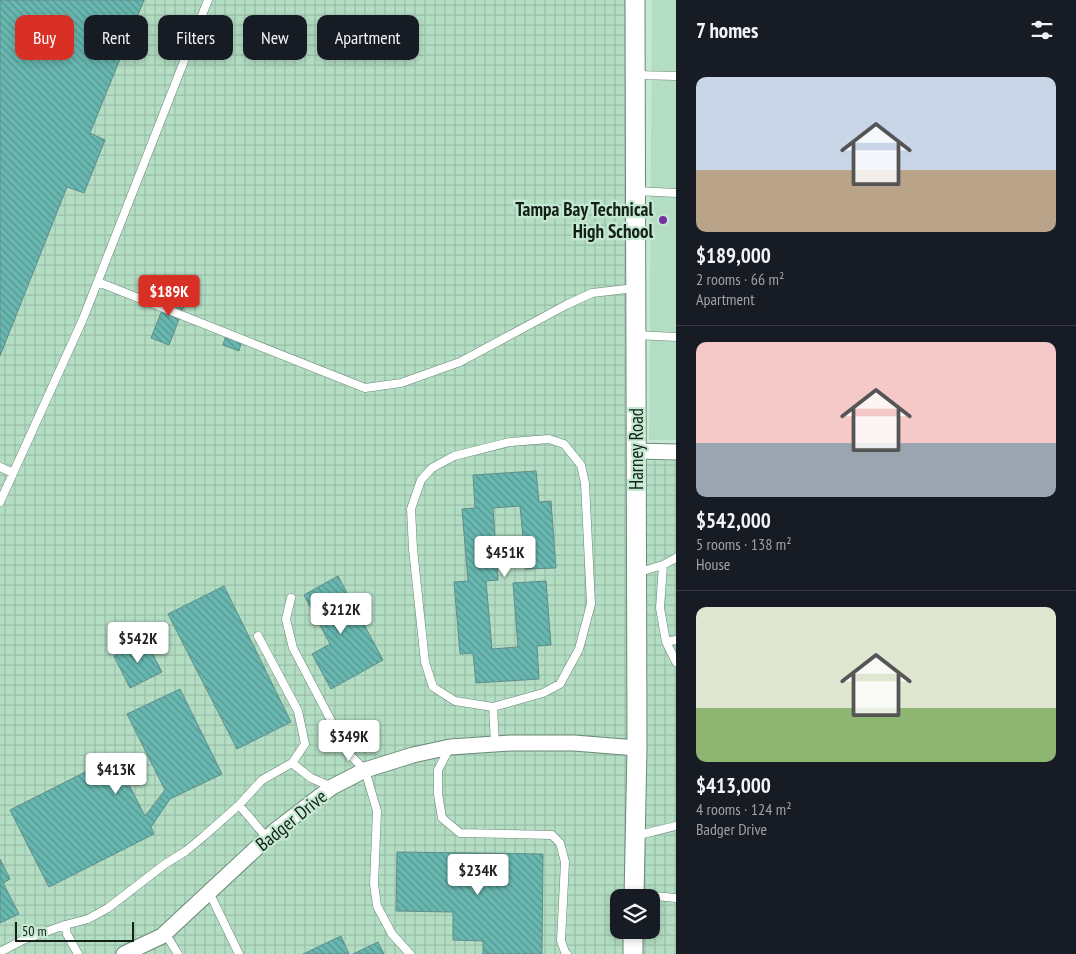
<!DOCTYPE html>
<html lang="en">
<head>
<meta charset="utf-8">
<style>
  body { margin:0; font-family:"PT Sans Narrow",sans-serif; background:#20242c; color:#f1f3f6; height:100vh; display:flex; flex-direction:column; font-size:19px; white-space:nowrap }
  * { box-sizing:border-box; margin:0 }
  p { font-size:16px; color:#9ea1a6 }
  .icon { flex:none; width:28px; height:28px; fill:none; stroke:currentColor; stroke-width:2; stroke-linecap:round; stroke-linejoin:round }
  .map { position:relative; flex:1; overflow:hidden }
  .panel { display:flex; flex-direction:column; background:#171b24; width:400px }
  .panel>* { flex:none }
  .guide { position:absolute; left:15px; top:15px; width:475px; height:45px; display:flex; gap:10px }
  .tools { position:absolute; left:610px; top:889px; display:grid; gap:10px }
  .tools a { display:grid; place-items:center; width:50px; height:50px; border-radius:10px; background:#171b24; box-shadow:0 2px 8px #0003; font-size:25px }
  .scale { position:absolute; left:15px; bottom:12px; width:119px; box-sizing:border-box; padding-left:5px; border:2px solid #132018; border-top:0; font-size:14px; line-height:18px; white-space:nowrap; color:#132018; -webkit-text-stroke:4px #c5e8d2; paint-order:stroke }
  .price { position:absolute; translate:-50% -42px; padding:0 11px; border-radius:5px; background:#fff; color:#222; font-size:16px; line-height:32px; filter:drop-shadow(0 1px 2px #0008) }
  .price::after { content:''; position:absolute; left:50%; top:30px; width:15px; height:11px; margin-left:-8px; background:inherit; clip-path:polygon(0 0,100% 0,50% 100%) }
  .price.selected { background:#d93025; color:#fff }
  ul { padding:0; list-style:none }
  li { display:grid; align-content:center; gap:10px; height:265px; padding:0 20px }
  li+li { border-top:1px solid #363941 }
  li span { display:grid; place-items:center; height:155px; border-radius:10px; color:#555 }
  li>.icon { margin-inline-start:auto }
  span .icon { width:90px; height:90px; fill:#fffc; stroke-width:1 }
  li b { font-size:21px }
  h2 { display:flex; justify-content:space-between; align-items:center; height:60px; padding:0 20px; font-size:21px }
  .chip { padding:0 18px; border-radius:10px; background:#171b24; box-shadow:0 2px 8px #0003; font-size:18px; line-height:45px }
  .chip.selected { background:#d93025; color:#fff }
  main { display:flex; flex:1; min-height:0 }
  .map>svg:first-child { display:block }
  .built { fill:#b4dec4 }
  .industrial { fill:url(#industrial-grid); fill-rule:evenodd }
  .building { fill:url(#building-back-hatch); stroke:#628d89 }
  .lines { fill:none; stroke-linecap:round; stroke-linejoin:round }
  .service-casing { stroke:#688975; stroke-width:9 }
  .minor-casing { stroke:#688975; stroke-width:17 }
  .tertiary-casing { stroke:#688975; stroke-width:21 }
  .service { stroke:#fff; stroke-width:8 }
  .minor { stroke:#fff; stroke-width:15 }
  .tertiary { stroke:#fff; stroke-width:19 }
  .poi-dot { fill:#782ea1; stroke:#c5e8d2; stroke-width:2 }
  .labels { text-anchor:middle; stroke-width:4.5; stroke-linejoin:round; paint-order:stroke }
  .poi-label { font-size:19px; font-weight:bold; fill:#132018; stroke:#c5e8d2; text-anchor:end }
  .street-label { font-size:19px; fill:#132018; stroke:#c5e8d2 }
</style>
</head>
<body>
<main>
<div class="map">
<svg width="676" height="954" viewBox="0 0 676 954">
  <defs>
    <pattern id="industrial-grid" width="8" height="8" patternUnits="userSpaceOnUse" patternTransform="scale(1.25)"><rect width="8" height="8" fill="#b4dec4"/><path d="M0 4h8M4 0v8" fill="none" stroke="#9abea8"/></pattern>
    <pattern id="building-back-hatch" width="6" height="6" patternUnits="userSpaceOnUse" patternTransform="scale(1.25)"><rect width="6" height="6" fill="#68b8b1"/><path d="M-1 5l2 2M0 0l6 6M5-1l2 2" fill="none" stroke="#54958f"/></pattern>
  </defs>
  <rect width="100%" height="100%" fill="#c5e8d2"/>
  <path class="built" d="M652 0H676V440H649Z"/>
  <path class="industrial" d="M0 0H625L626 460 676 461V954H0ZM619 898H651V930H619Z"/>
  <path class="building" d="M0 0H144L90 133 105 140 84 193 67 187 0 356Z
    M170 290 188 296 169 345 151 338Z
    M226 335 242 340 239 351 223 345Z
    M536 471 539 502 551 501 556 568 526 569 520 506 493 508 498 580 486 581 492 649 518 647 513 583 546 581 551 645 537 646 539 679 476 683 473 653 460 654 454 582 468 581 462 509 475 508 473 475Z
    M338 576 383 660 331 689 312 654 330 644 304 595Z
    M224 586 291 722 237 749 168 614Z
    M145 640 162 672 130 688 114 656Z
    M180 689 222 774 170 799 151 827 154 834 49 887 10 810 115 757 145 816 165 790 127 714Z
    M397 852 543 854 542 954H483V941L453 940V912L396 911Z
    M0 859 10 879 3 883 19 914 0 923Z
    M341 936 349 954H303Z
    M378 942 384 954H353Z"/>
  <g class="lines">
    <defs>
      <path id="service" d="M636 75 676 76
        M636 191 676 193
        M98 282 365 388 401 383 460 362 566 305 592 293 635 288
        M636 335 676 337
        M0 467 13 473
        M0 502 83 319 208 0
        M663 565 676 558
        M636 573 663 565 660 608 666 642 676 662
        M291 598 286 619 293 648 348 753 365 770 377 811 374 884 377 906 392 934 410 954
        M258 636 298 711 305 744 292 763 311 778 332 787
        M666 642 676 640
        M493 707 455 701 433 687 425 662 413 549 411 509 421 480 432 468 454 456 510 442 549 439 564 444 581 465 585 483 591 604 579 649 560 684 543 693 493 707 495 744
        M450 747 438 770V794L442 818 460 833 552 835 560 843 565 862 561 941 565 952 567 954
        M635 836 676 826
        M267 838 239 805 262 780 292 763
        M209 892 239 954
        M634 894 676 898
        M165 933 178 954
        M0 952 23 940 65 925
        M78 954 67 934 65 925 88 919 108 908 165 864 186 851 204 836 239 805"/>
      <path id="minor" d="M636 451 676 452
        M124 954 162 936 276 830 332 787 365 770 413 755 450 747 511 743H574L637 748"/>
      <path id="tertiary" d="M634 898 637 748 635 0
        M633 954V930"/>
    </defs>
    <use href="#service" class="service-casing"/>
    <use href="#minor" class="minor-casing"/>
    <use href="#tertiary" class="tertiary-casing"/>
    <use href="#service" class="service"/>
    <use href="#minor" class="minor"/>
    <use href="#tertiary" class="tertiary"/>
  </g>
  <circle class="poi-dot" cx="663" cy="220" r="5"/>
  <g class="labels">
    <g class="poi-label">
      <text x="653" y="216">Tampa Bay Technical<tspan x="653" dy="22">High School</tspan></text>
    </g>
    <g class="street-label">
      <text transform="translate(636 449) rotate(-90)" y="7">Harney Road</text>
      <text transform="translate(291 820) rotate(-39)" y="7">Badger Drive</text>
    </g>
  </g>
</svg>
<div class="tools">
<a><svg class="icon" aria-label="layers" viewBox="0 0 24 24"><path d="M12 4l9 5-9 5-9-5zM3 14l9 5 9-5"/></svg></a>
</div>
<div class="scale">50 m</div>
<b class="price selected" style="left:169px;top:317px">$189K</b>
<b class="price" style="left:505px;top:578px">$451K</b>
<b class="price" style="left:341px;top:635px">$212K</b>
<b class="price" style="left:138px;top:664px">$542K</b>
<b class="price" style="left:349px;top:762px">$349K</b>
<b class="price" style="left:116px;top:795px">$413K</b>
<b class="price" style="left:478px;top:896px">$234K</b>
<div class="guide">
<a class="chip selected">Buy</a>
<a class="chip">Rent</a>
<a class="chip">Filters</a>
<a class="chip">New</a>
<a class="chip">Apartment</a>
</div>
</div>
<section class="panel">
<h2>7 homes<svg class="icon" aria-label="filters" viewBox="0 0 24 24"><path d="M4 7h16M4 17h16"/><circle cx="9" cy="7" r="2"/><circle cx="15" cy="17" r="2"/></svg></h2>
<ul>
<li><span style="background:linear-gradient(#c9d6e8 60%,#b9a48a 0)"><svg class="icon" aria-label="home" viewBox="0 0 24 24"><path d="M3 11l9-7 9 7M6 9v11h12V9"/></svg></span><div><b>$189,000</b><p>2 rooms · 66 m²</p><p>Apartment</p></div></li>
<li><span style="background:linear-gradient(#f6c9c9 65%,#9aa5b1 0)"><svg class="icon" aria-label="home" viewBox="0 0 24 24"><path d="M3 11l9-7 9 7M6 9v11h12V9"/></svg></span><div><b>$542,000</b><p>5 rooms · 138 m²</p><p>House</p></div></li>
<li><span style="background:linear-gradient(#dfe7d0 65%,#8fb573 0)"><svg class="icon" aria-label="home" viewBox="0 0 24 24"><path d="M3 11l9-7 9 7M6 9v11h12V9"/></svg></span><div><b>$413,000</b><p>4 rooms · 124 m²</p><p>Badger Drive</p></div></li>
</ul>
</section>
</main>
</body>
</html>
